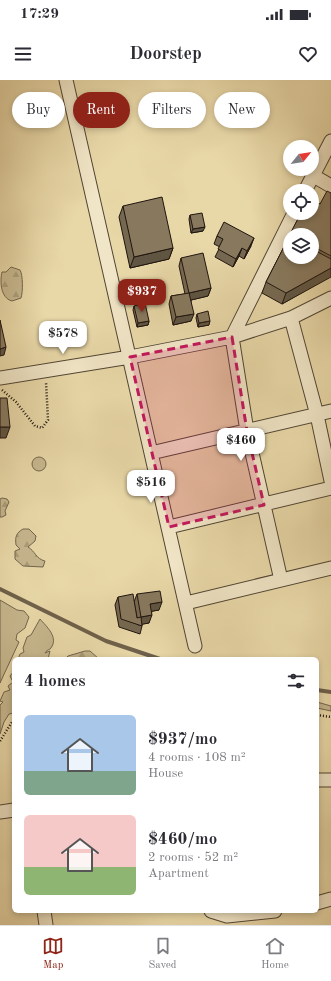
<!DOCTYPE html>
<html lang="en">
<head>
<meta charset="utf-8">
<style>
  body { margin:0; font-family:"Old Standard TT",serif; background:#f7f7f7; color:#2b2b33; height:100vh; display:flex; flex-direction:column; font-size:15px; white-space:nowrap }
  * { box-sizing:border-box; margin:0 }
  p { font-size:13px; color:#7c7c81 }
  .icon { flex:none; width:22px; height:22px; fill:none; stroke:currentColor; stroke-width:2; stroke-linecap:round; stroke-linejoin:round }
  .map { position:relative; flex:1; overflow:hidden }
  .details { position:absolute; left:12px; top:577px; width:307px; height:256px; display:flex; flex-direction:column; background:#fff; border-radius:6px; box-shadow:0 2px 6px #0003 }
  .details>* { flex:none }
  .top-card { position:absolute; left:12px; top:12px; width:307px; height:36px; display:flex; gap:8px }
  .needle { width:26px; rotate:60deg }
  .controls { position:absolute; left:283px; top:60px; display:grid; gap:8px }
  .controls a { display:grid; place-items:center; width:36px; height:36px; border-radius:50%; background:#fff; box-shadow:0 2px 6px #0003; font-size:20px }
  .price { position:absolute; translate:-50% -34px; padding:0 9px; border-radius:8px; background:#fff; color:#222; font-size:13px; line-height:26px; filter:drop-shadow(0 1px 2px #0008) }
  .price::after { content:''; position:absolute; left:50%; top:24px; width:12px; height:9px; margin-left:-6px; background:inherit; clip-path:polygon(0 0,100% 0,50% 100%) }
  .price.active { background:#8f2418; color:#fff }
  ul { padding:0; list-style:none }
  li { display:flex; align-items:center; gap:12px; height:100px; padding:0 12px }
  li span { display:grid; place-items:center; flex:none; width:112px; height:80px; border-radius:6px; color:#555 }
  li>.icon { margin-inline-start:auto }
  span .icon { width:48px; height:48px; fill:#fffc; stroke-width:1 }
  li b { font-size:17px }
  h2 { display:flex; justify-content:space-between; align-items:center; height:48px; padding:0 12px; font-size:17px }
  .chip { padding:0 14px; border-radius:18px; background:#fff; box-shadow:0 2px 6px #0003; font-size:14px; line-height:36px }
  .chip.active { background:#8f2418; color:#fff }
  .status { display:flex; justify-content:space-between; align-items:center; height:28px; padding:0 20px; background:#fff; direction:ltr }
  .status svg { height:11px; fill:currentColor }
  header { display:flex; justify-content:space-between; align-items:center; height:52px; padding:0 12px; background:#fff; font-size:18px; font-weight:800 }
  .tabs { display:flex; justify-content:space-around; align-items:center; height:56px; border-top:1px solid #e1e1e2; background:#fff; font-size:11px; color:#7c7c81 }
  .tabs a { display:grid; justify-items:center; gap:2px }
  .tabs .active { color:#8f2418 }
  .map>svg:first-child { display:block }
  .green { fill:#c6b68d; stroke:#72654e }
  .forest { fill:url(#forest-firs); stroke:#72654e }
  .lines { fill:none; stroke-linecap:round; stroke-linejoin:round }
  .stream { stroke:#6f614b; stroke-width:4 }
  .street-casing { stroke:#514534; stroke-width:15 }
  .path { stroke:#1f140e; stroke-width:2.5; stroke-dasharray:1 2; stroke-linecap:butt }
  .street { stroke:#f0e5c6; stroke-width:13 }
  .wall { fill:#756851; stroke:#1f140e }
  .shaded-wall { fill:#5f5542; stroke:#1f140e }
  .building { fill:#88795e; stroke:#1f140e }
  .marked { fill:#c2185b; fill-opacity:0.2; stroke:#c2185b; stroke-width:3; stroke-dasharray:8 5; stroke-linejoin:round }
</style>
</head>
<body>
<div class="status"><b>17:29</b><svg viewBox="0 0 49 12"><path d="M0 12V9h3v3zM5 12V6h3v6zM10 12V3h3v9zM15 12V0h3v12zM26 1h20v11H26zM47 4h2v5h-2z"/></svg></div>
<header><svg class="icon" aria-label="menu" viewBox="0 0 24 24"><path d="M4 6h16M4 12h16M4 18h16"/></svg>Doorstep<svg class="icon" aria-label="heart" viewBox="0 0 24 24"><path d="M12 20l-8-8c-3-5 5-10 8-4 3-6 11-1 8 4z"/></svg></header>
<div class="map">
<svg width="331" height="845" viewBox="0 0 331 845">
  <defs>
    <pattern id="forest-firs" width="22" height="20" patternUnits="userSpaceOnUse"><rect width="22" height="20" fill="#c6b68d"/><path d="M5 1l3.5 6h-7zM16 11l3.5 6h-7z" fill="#aa9c78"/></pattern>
  </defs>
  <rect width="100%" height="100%" fill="#e8d7a7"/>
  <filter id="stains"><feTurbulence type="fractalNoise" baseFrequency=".005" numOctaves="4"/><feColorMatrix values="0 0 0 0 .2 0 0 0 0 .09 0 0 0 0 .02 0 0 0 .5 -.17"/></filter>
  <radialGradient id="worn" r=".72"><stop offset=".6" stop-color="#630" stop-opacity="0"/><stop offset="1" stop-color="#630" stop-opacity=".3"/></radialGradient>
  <path class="green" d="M0 520 17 530 24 531 29 537 25 548 17 554 16 560 19 562 0 603Z
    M40 539C46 546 60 558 50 569 48 570 46 571 45 573L50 571 48 579H18L20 574 24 572 23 568 27 557 31 555Z
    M14 591V633L9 634 4 642 0 654V625L3 622 0 621 4 612 10 610 8 606 13 602 10 596Z
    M317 622 331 626V631L317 628Z"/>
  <path class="forest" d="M11 187 20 190C23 195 23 212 21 218L12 221C0 218 0 200 2 192H6Z
    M32 384a7 7 0 1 1 14 0a7 7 0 1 1-14 0Z
    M2 418 7 419 9 422 5 431 6 435 2 437H0V419Z
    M23 449H29L36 456 35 461 28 467C35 471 36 479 45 481L43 487 23 486 15 479V471L20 469 16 465C15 457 16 453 23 449Z
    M85 571H90L99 579H65L68 576Z"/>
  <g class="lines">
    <path class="stream" d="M0 509 106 561 160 579
      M317 610 331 612"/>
    <defs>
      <path id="street" d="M66 0 195 566
        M312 95 331 106
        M305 111 331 61
        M291 238 317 335 331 401
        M0 298 130 277 232 257 291 238 331 218
        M151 373 331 331
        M169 447 331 408
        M281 500 247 351 232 257 294 133
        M186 523 331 488
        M317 700H331
        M0 732 14 730
        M317 823 331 819
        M44 831 46 845
        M211 831 227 836 275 831"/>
    </defs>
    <use href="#street" class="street-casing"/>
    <path class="path" d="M2 310 16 322 35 346 42 348 48 340 46 302
      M52 579 53 578
      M317 635 331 637
      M0 661 14 639"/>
    <use href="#street" class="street"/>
  </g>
  <path class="wall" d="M331 113V196L282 224 262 213 266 202 290 155V177H312V155H290L301 133 320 124Z
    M123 126 173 168 169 179 130 188 119 137Z
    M190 135 203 151 191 153 189 139Z
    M217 156 251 166 244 179 239 176 233 187 215 177 220 167 214 164Z
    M181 178 211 208 208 216 191 220V241L173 245 169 224 171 216 185 214 179 186Z
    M134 226 149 241 148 245 137 247 133 230Z
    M197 234 209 245 198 247 196 238Z
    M137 514 159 530 152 531 149 543 142 544V546L140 554 119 547 115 525 118 517 137 538 134 522Z"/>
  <path class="shaded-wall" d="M205 147 203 151 191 153 193 149Z
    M254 158 251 166 244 179 247 171Z
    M173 168 169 179 130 188 134 177Z
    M242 168 239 176 233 187 236 179Z
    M331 188V197L282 224 286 213Z
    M211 208 208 216 187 221 189 213Z
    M194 234 191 241 173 245 176 237Z
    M149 241 148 245 137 247 138 243Z
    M210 241 209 245 198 247 199 243Z
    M6 267 4 275 0 276V269Z
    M0 347H10L6 358H0Z
    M162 522 159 530 148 532 150 524Z
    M152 535 149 543 138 545 141 537Z"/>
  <path class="building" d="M327 111 331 113V176L312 166V155H292L290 154 301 133H312V120L320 124Z
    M162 117 173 168 134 177 123 126Z
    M202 133 205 147 193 149 190 135Z
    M224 142 254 158 247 171 242 168 236 179 218 169 223 159 217 156Z
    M289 157H290V177H312V169L331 179V188L286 213 266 202Z
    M203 173 211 208 189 213 181 178Z
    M189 213 194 234 176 237 171 216Z
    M145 223 149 241 138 243 134 226Z
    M208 231 210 241 199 243 197 234Z
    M0 240 6 267 0 269Z
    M0 318H7L10 347H0Z
    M160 511 162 522 150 524 152 535 141 537 142 546 121 539 118 517 133 514 137 538 141 537 137 514Z"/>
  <path class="marked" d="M232 257 247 351 264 425 169 447 130 277Z"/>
  <rect width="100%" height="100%" filter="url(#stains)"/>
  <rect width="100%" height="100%" fill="url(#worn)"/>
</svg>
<div class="controls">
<a><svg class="needle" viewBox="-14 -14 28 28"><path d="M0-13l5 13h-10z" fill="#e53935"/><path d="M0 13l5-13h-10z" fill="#7c7c81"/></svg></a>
<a><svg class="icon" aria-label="locate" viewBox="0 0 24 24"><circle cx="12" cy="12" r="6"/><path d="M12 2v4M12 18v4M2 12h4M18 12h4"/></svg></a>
<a><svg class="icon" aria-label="layers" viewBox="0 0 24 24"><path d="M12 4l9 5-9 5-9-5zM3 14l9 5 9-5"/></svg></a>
</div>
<b class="price active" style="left:142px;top:233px">$937</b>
<b class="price" style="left:63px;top:275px">$578</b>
<b class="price" style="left:241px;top:382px">$460</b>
<b class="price" style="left:151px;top:424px">$516</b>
<div class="top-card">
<a class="chip">Buy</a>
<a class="chip active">Rent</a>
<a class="chip">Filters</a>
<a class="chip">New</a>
</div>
<section class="details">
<h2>4 homes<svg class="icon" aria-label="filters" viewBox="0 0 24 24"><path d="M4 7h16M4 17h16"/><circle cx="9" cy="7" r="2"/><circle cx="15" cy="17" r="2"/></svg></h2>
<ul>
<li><span style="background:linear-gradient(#a9c7e8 70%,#7fa58c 0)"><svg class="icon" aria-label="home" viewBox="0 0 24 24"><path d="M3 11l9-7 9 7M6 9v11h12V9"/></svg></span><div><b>$937/mo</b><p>4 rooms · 108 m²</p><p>House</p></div></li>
<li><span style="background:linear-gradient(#f6c9c9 65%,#8fb573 0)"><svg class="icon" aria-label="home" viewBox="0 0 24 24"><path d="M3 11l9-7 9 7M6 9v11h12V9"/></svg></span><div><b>$460/mo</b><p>2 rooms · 52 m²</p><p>Apartment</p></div></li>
</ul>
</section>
</div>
<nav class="tabs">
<a class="active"><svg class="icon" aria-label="map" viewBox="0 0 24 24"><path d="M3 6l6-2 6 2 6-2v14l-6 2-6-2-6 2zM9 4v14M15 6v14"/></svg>Map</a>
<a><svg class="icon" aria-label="saved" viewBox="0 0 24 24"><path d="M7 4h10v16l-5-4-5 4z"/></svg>Saved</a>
<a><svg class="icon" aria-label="home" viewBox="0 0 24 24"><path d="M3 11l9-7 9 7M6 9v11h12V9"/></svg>Home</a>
</nav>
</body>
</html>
